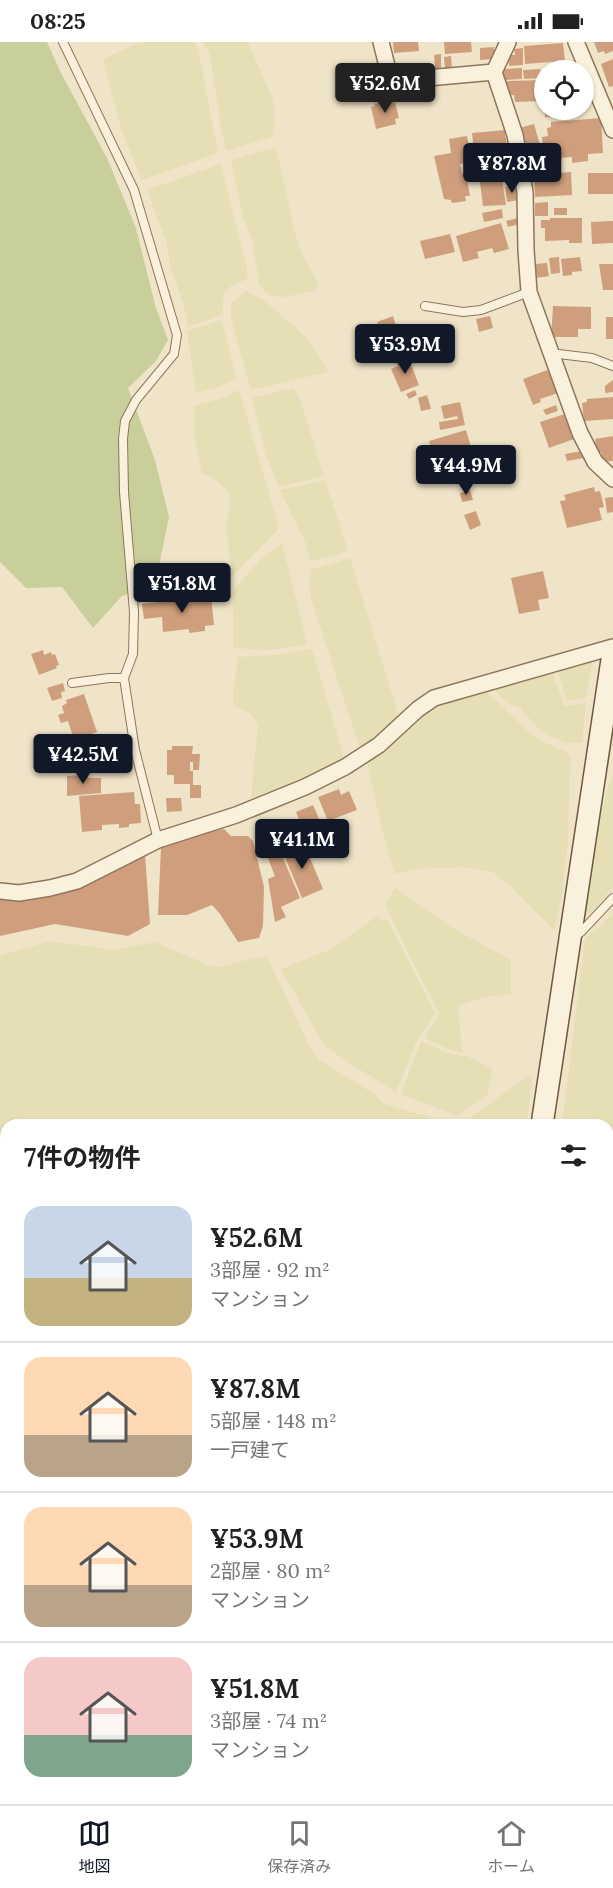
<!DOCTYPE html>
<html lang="ja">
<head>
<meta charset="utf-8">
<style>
  body { margin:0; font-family:Lora,"Noto Sans JP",serif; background:#f2f2f2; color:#222; height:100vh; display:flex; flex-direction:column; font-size:22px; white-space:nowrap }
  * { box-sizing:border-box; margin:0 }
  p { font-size:20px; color:#767676 }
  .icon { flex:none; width:33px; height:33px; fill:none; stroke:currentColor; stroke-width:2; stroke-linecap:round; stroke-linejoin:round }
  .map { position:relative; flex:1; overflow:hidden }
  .sheet { position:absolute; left:0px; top:1077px; width:614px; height:686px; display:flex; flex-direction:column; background:#fff; border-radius:18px 18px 0 0; box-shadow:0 2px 4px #0004 }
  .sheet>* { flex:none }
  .controls { position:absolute; left:534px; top:18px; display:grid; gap:12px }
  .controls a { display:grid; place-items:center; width:60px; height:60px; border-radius:50%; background:#fff; box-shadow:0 2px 4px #0004; font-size:30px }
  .price { position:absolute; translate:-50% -51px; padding:0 14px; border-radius:6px; background:#111827; color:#fff; font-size:20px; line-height:39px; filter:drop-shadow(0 2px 3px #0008) }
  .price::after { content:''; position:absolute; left:50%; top:36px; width:18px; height:14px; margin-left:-9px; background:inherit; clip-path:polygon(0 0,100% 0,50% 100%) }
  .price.selected { background:#222; color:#fff }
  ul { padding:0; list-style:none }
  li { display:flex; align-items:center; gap:18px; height:150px; padding:0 24px }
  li+li { border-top:2px solid #e0e0e0 }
  li span { display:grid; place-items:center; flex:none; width:168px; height:120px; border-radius:18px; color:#555 }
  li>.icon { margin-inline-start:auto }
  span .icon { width:72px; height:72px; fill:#fffc; stroke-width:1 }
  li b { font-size:26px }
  h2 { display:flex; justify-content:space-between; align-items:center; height:72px; padding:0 24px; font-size:26px }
  .status { display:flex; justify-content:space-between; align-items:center; height:42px; padding:0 30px; background:#fff; direction:ltr }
  .status svg { height:16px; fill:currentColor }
  .dock { display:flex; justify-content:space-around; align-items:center; height:84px; border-top:2px solid #e0e0e0; background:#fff; font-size:16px; color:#767676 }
  .dock a { display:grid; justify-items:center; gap:3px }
  .dock .selected { color:#111827 }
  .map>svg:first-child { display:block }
  .farmland { fill:#e6deb5 }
  .green { fill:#c9cf9b }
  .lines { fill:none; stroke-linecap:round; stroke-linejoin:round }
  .stream { stroke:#6f938a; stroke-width:5 }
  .building { fill:#cf9f7d }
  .lane-casing { stroke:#8d765c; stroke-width:10 }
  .street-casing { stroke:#8d765c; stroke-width:18 }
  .secondary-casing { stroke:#6f573f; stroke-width:24 }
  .path { stroke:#8d765c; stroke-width:3; stroke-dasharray:4.5 3; stroke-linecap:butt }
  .lane { stroke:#faf1dc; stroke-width:8 }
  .street { stroke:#faf1dc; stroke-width:15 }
  .secondary { stroke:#faf1dc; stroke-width:21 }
</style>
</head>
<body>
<div class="status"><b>08:25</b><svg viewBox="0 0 49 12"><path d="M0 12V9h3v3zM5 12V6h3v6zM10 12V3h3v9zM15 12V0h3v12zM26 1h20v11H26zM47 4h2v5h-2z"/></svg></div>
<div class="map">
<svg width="613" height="1762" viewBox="0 0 613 1762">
  <rect width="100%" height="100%" fill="#f0e4c8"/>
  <path class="farmland" d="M140 0H194L198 6 218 111 142 138 121 87 103 17Z
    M203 0H248L273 58 275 83 272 95 226 109 221 86 210 13Z
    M276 105 298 204 319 244 313 249 284 255 269 253 259 243 253 200 243 175 231 118Z
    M221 122 246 222 248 237 232 243 224 251 222 273 188 285 183 260 171 227 166 199 147 148Z
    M246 249 263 258 301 290 312 303 328 330 251 348 231 277V261Z
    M222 278 236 337 219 345 196 351 187 289Z
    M293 346 299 354 324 434 279 445 266 413 252 356Z
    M239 348 279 486 232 535 226 484 231 462 228 449 213 435 202 432 194 389V364L222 356Z
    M325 438 348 508 335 514 310 519 306 502 280 448Z
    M282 501 307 602 270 608 233 606V549L260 518Z
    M350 516 400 678 361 709 311 557 310 541V528Z
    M312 607 345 719 288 743 251 756 258 682 250 672 233 663V652L238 615 284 612Z
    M593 617 586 656 567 659 557 627Z
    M552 629 564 664 586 661 582 701H565L548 693 536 684 520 666 511 663 502 657 494 645Z
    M486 649 529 690 544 700 566 710 570 714 568 800 561 858 554 888 515 848 493 830 465 825 417 827 395 832 382 788 367 720 390 703 423 673 451 658Z
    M613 733V845L594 868 585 874 599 782 608 745Z
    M394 845 451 885 511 918V953L489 954 458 963 462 1011 443 1005 424 996 440 972 407 909 386 864Z
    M613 871V1138L608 1139V1083H562L585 896 601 884Z
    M377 874 381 879 387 877 435 971 415 1003 396 1050 349 1021 324 1003 281 927 331 907Z
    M50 899 113 908 155 900 208 923 220 925 257 915H267L309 1003 318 1017 374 1052 385 1062 425 1074 444 1083H6V1192H0V914Z
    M421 999 443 1009 461 1014H467L493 1027 487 1053 467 1066 458 1074 401 1052Z
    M528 1034 532 1035 527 1083H472L466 1079Z
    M6 1252V1470L0 1471V1253Z
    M608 1276 613 1281V1508L608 1511Z
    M6 1484V1663L0 1661V1485Z
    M613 1531V1706L608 1704V1534Z
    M608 1734 613 1735V1762H468L469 1756H608Z
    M139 1757H334L332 1762H140Z"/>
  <path class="green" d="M0 0H47L61 31 107 116 136 186 155 263 168 298 156 319 128 346 155 418 169 475 156 538 121 555 93 586 62 545 26 546 0 520Z"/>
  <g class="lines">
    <path class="stream" d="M0 1245 6 1244
      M608 1269 613 1273"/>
  </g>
  <path class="building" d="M393 0H418L419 9 394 11Z
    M444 0H471L472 10 445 12Z
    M594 0H613V9L605 12 604 9 598 11Z
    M563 1 565 19 525 22 524 4Z
    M494 5V17L480 18V6Z
    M523 6V23L509 24 508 13H515L514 7Z
    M441 12V26H435L434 13Z
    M451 14 452 27 445 28 444 15Z
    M613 17V44L609 45 601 22Z
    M579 23V28H548L547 24Z
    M522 26V37L504 38 503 27Z
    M540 27 541 36 524 37 523 28Z
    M542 38 543 59 515 60 514 53H509V47H506V39Z
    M390 57 391 61 395 60 399 76 395 77 396 82 376 87 371 65 375 64 374 62Z
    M545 68H560V75H545Z
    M601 76 603 111 588 112V119L572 121V115L544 117 542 95 548 94 547 86 551 85V80Z
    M534 82 540 103 525 107 519 86Z
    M505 88 507 107H498L499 116 475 118 472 91Z
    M467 94 472 120 460 122 462 131H466L470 154H465L466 159 452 161 451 158 444 157 434 114 451 111 449 97Z
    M511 108 513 118 502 120 500 110Z
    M571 130 572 153 535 155 534 133Z
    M588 131H613V152H588Z
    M502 137 506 163 483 164 480 140Z
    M518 144 520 158 507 160 505 145Z
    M548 160V174H535V161Z
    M554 166H567V173H554Z
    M502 167 503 176 484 180 482 171Z
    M518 176 520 182 508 185 506 179Z
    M550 176H582V201H569V198L545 199V186H541V178H550Z
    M613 179V201L592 202 591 180Z
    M501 181 509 207 494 211 492 206 477 210 479 216 463 220 456 194Z
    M450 192 455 210 425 217 420 199Z
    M559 215 560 231 551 232 549 216Z
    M580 215 582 229 572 230V233L563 234 561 217Z
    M547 221 549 234 536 236 535 222Z
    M599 222H613V248H603Z
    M553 264 591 265V287H578V295H551Z
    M393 274 397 287 382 292 377 280Z
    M490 274 493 286 479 290 476 277Z
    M606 275H613V297H606Z
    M399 290 406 310 396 314 389 294Z
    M408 315 419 343 401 350 391 327 398 324 396 320Z
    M550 327 558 351 540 357 541 360 533 363 523 337Z
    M613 338V350L605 351V344Z
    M415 348 417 353 409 357 406 352Z
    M427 353 431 367 421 369 418 356Z
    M613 355V377L584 379 582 361 587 360V357Z
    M460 360 465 383 440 388 439 380 458 377 457 374 444 377 441 364Z
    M556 363 558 369 546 373 543 368Z
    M565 372 574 397 549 406 540 380Z
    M466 388 480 435 472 438 469 429 458 432 452 413 435 418 429 399Z
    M613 394V419L603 420 601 410 597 411 595 397Z
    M582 409 584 416 567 419 565 412Z
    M594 445 595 450 600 449 604 465 599 466 602 478 567 486 560 459 566 458 564 453Z
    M470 448 473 458 462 460 460 451Z
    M613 455V470L607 471 605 456Z
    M476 469 481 483 470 488 464 473Z
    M543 529 549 556 538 558 540 568 519 572 511 536Z
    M211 554 214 583 205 584V589L189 591V587L163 590 162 575 144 577 142 562Z
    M43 608 44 613 51 610 52 613 55 612 59 623 56 624 57 626 39 633 31 612Z
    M63 641 65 649 61 650 62 656 52 659 47 646Z
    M84 652 97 690 74 698 68 679 61 681 58 673 64 671 62 664 67 661 66 658Z
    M172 704H193L192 712H200L199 728H193V720H190V729H193V743H201V756H190V742H174V733H167V708H172Z
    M88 733V736H101V751L67 754V734Z
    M339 747 341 753 349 749 357 768 328 779 318 755Z
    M134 750 135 762H140L141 781 129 782V785L119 786V782L102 783V788L82 790 79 754Z
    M166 756H181L182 769 167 770Z
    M313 763 321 781 304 789 296 770Z
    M224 787 231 794H248L253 799 264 845 263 884 259 896 238 900 220 872 212 863 187 873H158L161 805 194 793Z
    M303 799 323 847 302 856 282 808Z
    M280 809 300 856 281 865 286 875 275 880 268 837 275 834 267 814Z
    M145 812 150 882 128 894 55 882 0 894V856Z
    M3 1668 6 1669V1684L0 1683Z
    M9 1756H58L60 1762H9Z"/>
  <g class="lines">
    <defs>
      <path id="lane" d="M63 0 134 148 177 293 174 312 136 358 125 379 123 397 124 450 134 570 133 612 124 636 135 708 158 798
        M425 264 463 270 481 268 529 250
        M550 311 592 316 613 324
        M72 641 109 636H124
        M574 895 581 890 613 856
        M608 1722 613 1724"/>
      <path id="street" d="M381 0 390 36 394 39 494 30
        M508 0 494 30 515 93 525 150 526 208 529 250 580 391 595 420 613 437
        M576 0 613 88
        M0 849 19 851 50 846 77 839 158 798 236 773 305 745 345 725 379 703 418 667 434 656 613 605
        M608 1243 613 1247
        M0 1477 6 1476
        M608 1521 613 1519
        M89 1762 101 1756
        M338 1762 339 1756"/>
      <path id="secondary" d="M542 1083 613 611
        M608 1165 613 1164
        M0 1220 6 1219"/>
    </defs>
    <use href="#lane" class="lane-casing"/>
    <use href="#street" class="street-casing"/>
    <use href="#secondary" class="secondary-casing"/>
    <path class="path" d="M455 1762 456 1756"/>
    <use href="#lane" class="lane"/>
    <use href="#street" class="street"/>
    <use href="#secondary" class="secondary"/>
  </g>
</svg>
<div class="controls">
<a><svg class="icon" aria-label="locate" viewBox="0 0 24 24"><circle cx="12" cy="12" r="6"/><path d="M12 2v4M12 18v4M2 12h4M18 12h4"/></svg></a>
</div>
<b class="price selected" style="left:385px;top:72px">¥52.6M</b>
<b class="price" style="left:512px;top:152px">¥87.8M</b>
<b class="price" style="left:405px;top:333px">¥53.9M</b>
<b class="price" style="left:466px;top:454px">¥44.9M</b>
<b class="price" style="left:182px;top:572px">¥51.8M</b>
<b class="price" style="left:83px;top:743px">¥42.5M</b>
<b class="price" style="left:302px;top:828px">¥41.1M</b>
<section class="sheet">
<h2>7件の物件<svg class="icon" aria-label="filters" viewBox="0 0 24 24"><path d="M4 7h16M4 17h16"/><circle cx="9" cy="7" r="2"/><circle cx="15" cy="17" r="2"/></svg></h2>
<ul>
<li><span style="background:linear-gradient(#c9d6e8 60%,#c2b280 0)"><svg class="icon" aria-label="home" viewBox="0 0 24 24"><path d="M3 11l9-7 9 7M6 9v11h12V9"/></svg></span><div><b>¥52.6M</b><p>3部屋 · 92 m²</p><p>マンション</p></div></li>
<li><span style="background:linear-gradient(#ffd9b3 65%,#b9a48a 0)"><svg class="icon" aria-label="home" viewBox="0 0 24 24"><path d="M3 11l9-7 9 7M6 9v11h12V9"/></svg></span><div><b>¥87.8M</b><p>5部屋 · 148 m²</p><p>一戸建て</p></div></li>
<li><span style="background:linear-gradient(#ffd9b3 65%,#b9a48a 0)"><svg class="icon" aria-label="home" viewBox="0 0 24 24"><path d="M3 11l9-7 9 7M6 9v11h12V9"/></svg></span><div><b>¥53.9M</b><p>2部屋 · 80 m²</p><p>マンション</p></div></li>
<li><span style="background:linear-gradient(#f6c9c9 65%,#7fa58c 0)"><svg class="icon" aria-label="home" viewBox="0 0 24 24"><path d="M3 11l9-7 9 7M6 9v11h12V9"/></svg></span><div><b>¥51.8M</b><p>3部屋 · 74 m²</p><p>マンション</p></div></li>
</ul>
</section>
</div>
<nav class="dock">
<a class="selected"><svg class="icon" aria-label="map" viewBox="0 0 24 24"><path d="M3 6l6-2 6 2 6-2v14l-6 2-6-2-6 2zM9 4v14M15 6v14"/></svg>地図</a>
<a><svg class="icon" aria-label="saved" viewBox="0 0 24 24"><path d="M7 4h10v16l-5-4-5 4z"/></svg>保存済み</a>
<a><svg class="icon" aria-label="home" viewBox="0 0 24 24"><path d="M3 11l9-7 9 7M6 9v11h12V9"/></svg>ホーム</a>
</nav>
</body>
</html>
